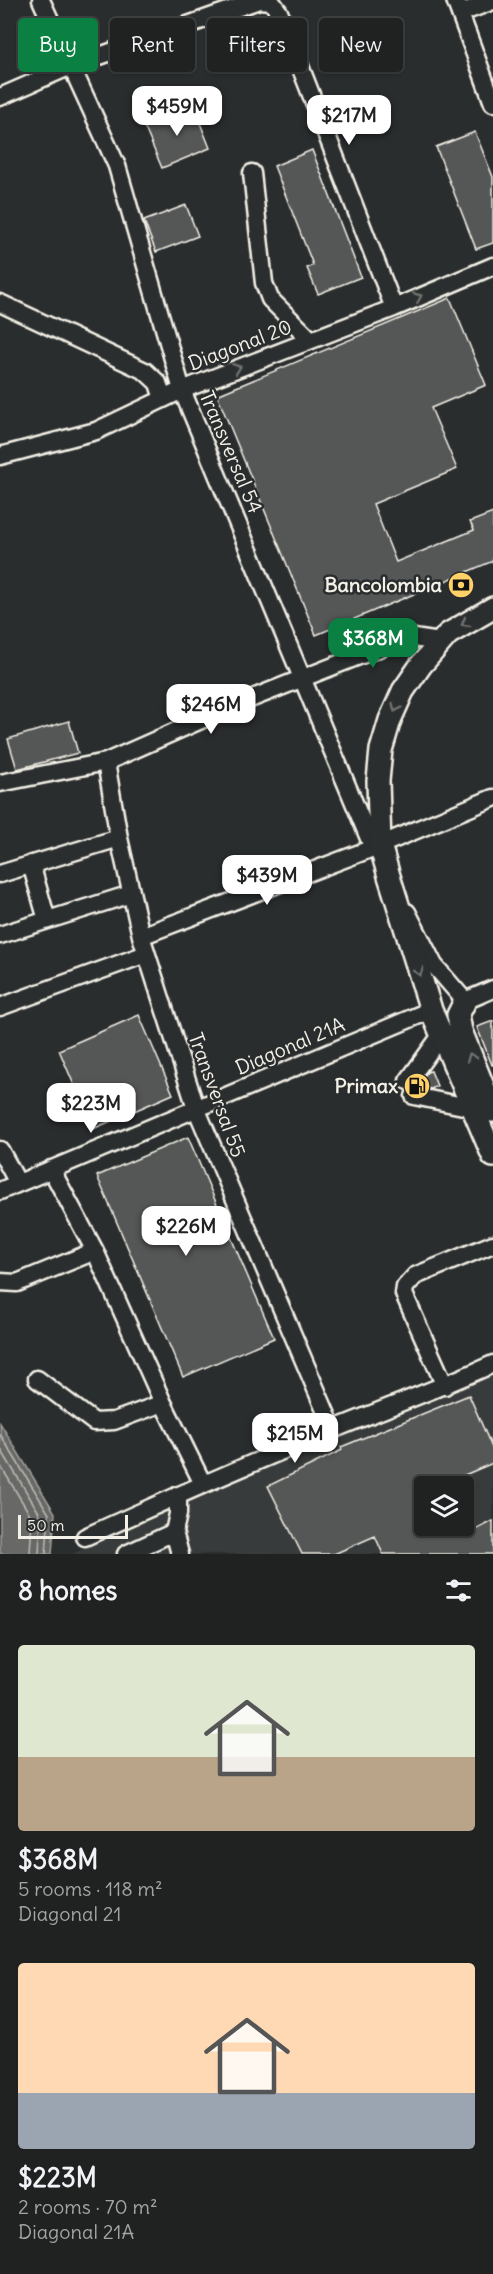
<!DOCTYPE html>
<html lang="en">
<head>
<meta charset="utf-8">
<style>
  body { margin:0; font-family:Delius,sans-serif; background:#282a2a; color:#f1f3f6; height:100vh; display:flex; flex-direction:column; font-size:22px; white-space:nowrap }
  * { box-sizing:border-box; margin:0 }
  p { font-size:20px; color:#a2a4a5 }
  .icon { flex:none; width:33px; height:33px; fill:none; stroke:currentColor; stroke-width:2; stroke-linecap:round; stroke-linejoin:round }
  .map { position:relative; height:1554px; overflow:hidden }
  .sheet { display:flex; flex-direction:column; background:#202222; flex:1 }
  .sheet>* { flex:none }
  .banner { position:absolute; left:18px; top:18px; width:458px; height:54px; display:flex; gap:12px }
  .fabs { position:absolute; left:414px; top:1476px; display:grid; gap:12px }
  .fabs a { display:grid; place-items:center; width:60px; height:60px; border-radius:6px; background:#202222; box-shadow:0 2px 4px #0004,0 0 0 2px #3d3f40; font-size:30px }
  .scale { position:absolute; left:18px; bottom:15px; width:110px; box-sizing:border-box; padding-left:6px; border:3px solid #f4f1e8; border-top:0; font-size:16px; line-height:21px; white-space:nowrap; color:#f4f1e8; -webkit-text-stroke:4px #2a2d2e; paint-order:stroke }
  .price { position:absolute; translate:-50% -51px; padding:0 14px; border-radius:12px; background:#fff; color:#222; font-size:20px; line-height:39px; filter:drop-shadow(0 2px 3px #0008) }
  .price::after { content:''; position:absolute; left:50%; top:36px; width:18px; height:14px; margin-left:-9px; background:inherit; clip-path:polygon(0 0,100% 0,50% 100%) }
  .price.active { background:#0b8043; color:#fff }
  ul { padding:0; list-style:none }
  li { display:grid; align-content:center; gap:12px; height:318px; padding:0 18px }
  li span { display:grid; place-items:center; height:186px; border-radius:6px; color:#555 }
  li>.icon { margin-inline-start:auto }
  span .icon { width:108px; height:108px; fill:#fffc; stroke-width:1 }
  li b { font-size:26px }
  h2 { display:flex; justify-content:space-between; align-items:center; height:72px; padding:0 18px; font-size:26px }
  .chip { padding:0 21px; border-radius:6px; background:#202222; box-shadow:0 2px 4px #0004,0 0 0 2px #3d3f40; font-size:21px; line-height:54px }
  .chip.active { background:#0b8043; color:#fff }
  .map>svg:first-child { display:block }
  .built { fill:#373a3a; fill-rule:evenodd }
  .water { fill:#676866; stroke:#9f9f9a; stroke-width:1.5 }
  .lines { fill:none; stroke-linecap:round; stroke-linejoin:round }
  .shore { stroke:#bcbab4; stroke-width:1.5 }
  .building { fill:#555756; stroke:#f4f1e8; stroke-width:1.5 }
  .minor-casing { stroke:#f4f1e8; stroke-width:21 }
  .major-casing { stroke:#f4f1e8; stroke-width:26 }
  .minor { stroke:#2a2d2e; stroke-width:16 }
  .major { stroke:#2a2d2e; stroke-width:21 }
  .oneway { stroke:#71726f }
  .labels { text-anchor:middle; stroke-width:5; stroke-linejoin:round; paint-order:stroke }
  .street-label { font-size:20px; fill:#f4f1e8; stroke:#2a2d2e }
  .poi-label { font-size:20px; font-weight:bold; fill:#f4f1e8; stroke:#2a2d2e; text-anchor:end }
</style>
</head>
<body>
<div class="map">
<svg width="493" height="1554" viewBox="0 0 493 1554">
  <rect width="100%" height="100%" fill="#2a2d2e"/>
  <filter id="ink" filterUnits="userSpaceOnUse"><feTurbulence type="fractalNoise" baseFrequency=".0167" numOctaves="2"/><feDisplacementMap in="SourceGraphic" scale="12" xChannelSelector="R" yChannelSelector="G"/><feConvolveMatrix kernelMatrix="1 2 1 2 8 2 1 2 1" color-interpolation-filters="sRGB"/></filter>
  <g filter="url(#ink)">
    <path class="built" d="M493 1369V1554H72ZM424 1486H464V1526H424Z"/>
    <path class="water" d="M0 1423 55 1513 52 1554H0Z"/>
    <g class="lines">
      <path class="shore" d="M0 1434 49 1514 46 1554
        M0 1448 41 1516 39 1554
        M0 1465 32 1518 30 1554"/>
    </g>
    <path class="building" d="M193 105 210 148 162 168 144 126Z
      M475 132 493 177V243L476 249 436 147Z
      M312 150 361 277 318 294 307 268 313 265 274 166Z
      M186 205 198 236 156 252 144 221Z
      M450 298 486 385 431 408 457 469 373 504 396 562 474 530 470 522 493 513V561L316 635 217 395Z
      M69 721 78 753 17 769 8 739Z
      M139 1015 173 1094 93 1129 59 1050Z
      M493 1021V1065H492L477 1027Z
      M431 1071 437 1086 431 1089 417 1086 427 1072Z
      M188 1137 274 1338 183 1377 97 1176Z
      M469 1395 493 1450V1463L448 1482 450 1486H424V1526H467L470 1533 493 1521V1554H383L375 1536 334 1554H302L268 1486 342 1450 341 1447Z"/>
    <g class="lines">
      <defs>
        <path id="minor" d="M41 0 117 166 182 390 373 848
          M455 0 493 103
          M461 13 493 1
          M0 97 71 66 259 0 271 1 279 12 394 308
          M252 173 264 283 270 299 311 340
          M0 303 145 371 158 383 163 399
          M0 456 96 431 182 390 394 308 493 266
          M106 762 119 838 141 936 196 1108 333 1429
          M0 783 106 762 235 705 407 637 440 642
          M31 864 47 920
          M0 874 119 838
          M407 912 434 965 465 1001 493 989
          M0 935 131 894
          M141 936 373 848 493 798
          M0 1007 146 954
          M408 1081 442 1034
          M414 1096 473 1108
          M0 1150 18 1183
          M51 1169 95 1251 163 1403 203 1484
          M0 1191 431 1010
          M0 1282 17 1283 95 1251
          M37 1379 94 1422 114 1421 163 1403
          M445 1386 404 1294 405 1287 415 1276 493 1244
          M178 1495V1514L174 1532 180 1554
          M85 1537C167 1500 249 1464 332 1430 386 1408 440 1388 493 1364
          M126 1554 174 1532"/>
        <path id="major" d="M493 608 448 634 421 665 403 691 390 720 381 750 378 781 380 845 389 876 431 1010 493 1156
          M465 1001 458 1015 461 1031 493 1111"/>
      </defs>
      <use href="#minor" class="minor-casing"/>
      <use href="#major" class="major-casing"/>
      <use href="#minor" class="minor"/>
      <use href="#major" class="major"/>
    </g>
    <defs><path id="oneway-chevron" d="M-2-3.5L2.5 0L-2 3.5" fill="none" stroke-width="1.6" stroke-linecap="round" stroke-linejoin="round" transform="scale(1.5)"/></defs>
    <g class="oneway">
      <use href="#oneway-chevron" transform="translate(418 297) rotate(-23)"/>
      <use href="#oneway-chevron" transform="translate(237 368) rotate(-21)"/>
      <use href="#oneway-chevron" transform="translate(465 623) rotate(150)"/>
      <use href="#oneway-chevron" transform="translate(396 708) rotate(115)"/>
      <use href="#oneway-chevron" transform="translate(419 972) rotate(73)"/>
      <use href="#oneway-chevron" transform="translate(471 1057) rotate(-112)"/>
    </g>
  </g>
  <defs>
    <symbol id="bank-disc" viewBox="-11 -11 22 22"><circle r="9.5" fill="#ffd166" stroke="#2a2d2e"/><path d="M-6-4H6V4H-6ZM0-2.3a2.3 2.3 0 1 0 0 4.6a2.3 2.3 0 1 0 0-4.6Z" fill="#111"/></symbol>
    <symbol id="fuel-disc" viewBox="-11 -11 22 22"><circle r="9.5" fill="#ffd166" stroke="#2a2d2e"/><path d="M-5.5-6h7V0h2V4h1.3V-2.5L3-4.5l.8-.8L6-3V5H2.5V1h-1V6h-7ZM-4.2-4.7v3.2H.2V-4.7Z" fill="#111"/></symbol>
  </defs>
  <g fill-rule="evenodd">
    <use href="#bank-disc" x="446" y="570" width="30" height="30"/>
    <use href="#fuel-disc" x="402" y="1071" width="30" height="30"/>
  </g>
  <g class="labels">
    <g class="street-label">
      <text transform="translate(240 345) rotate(-21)" y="7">Diagonal 20</text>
      <text transform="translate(231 452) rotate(67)" y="7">Transversal 54</text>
      <text transform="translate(290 1046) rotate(-23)" y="7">Diagonal 21A</text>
      <text transform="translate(217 1095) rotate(70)" y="7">Transversal 55</text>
    </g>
    <g class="poi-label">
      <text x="442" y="592">Bancolombia</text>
      <text x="398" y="1093">Primax</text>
    </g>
  </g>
</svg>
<div class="fabs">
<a><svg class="icon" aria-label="layers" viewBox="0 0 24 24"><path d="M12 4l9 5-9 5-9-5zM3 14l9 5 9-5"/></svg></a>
</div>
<div class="scale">50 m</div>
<b class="price" style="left:177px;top:137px">$459M</b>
<b class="price" style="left:349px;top:146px">$217M</b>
<b class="price active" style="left:373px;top:669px">$368M</b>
<b class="price" style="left:211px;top:735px">$246M</b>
<b class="price" style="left:267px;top:906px">$439M</b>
<b class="price" style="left:91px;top:1134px">$223M</b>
<b class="price" style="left:186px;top:1257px">$226M</b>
<b class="price" style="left:295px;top:1464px">$215M</b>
<div class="banner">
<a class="chip active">Buy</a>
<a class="chip">Rent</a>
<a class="chip">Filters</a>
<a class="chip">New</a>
</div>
</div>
<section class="sheet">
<h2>8 homes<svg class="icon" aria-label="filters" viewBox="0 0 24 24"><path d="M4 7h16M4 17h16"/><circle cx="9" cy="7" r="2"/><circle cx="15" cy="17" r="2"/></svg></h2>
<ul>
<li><span style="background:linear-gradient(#dfe7d0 60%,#b9a48a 0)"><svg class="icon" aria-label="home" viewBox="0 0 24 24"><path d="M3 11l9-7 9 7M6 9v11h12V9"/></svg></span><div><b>$368M</b><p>5 rooms · 118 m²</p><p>Diagonal 21</p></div></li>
<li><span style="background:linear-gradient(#ffd9b3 70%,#9aa5b1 0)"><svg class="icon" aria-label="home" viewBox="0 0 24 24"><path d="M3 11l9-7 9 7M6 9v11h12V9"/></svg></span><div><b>$223M</b><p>2 rooms · 70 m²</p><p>Diagonal 21A</p></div></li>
</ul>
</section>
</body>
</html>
